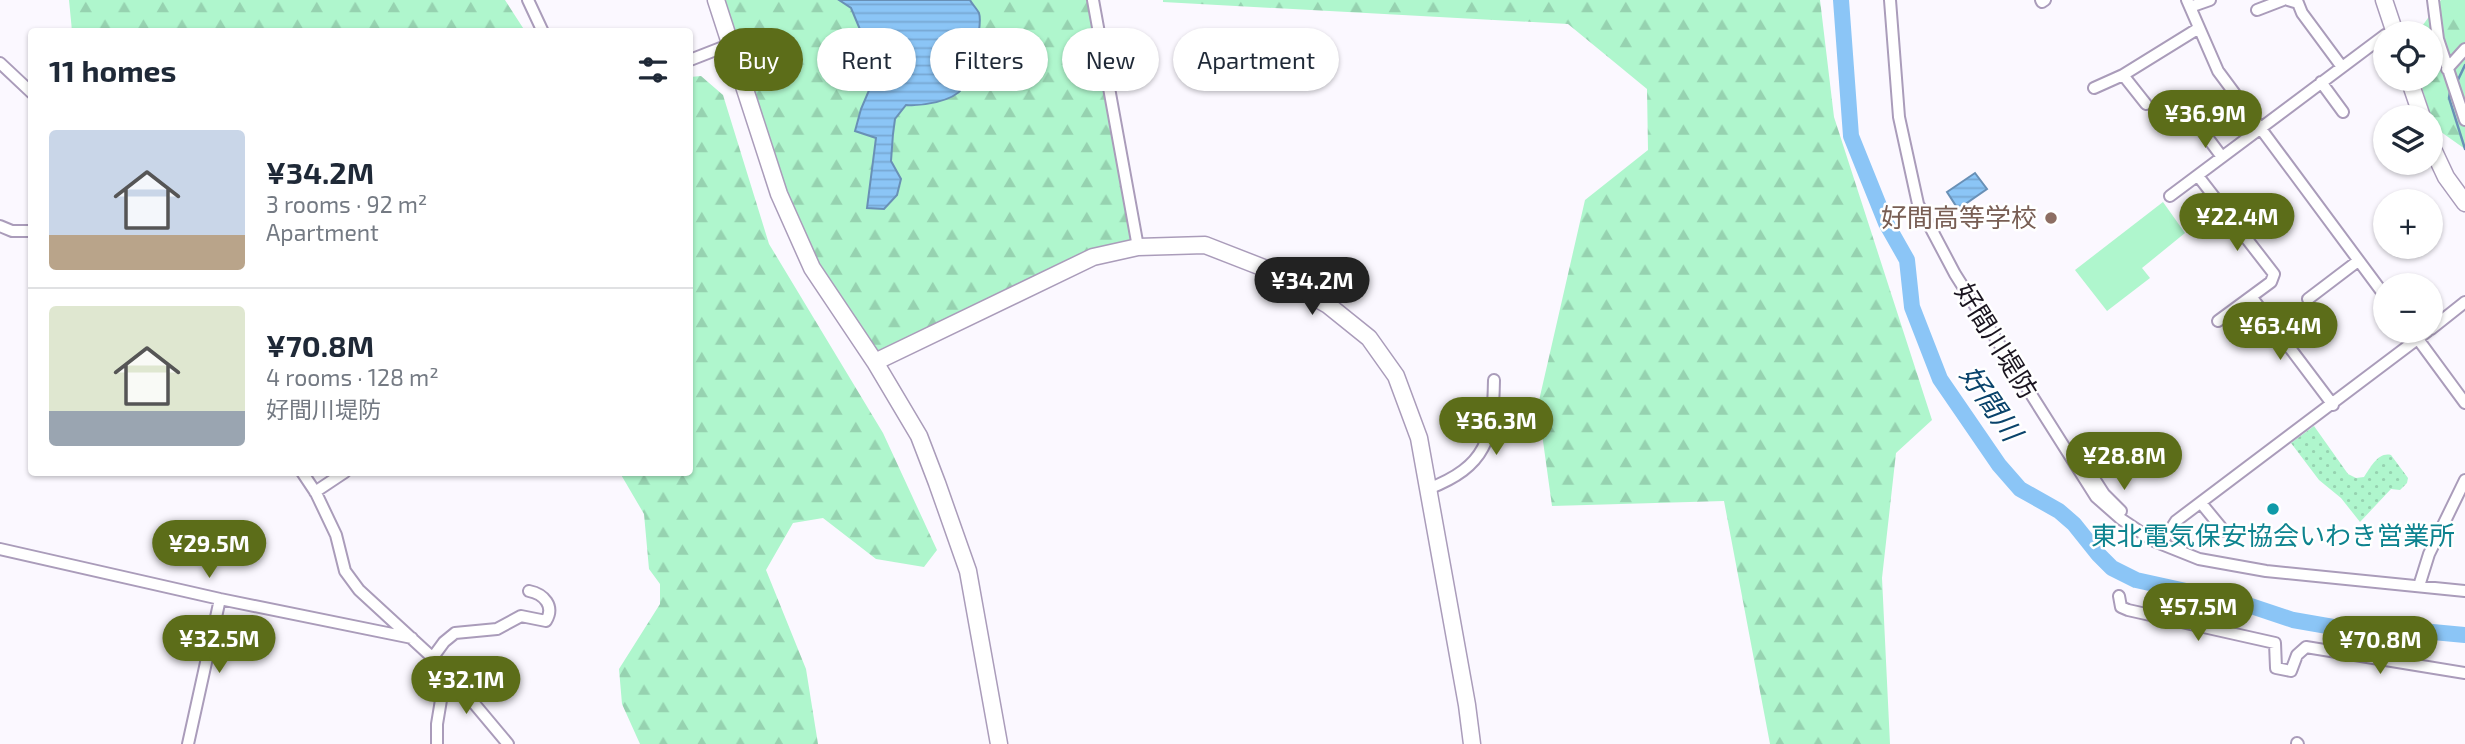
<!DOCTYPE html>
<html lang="en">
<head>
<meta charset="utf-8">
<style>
  body { margin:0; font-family:"Exo 2","Noto Sans JP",sans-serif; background:#f2f2f3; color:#1f2937; height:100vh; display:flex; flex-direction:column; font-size:26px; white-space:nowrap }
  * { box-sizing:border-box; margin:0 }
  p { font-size:23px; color:#747a83 }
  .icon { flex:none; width:38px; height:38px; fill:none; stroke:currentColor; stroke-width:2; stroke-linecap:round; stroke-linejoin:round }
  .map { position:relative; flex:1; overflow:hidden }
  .drawer { position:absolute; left:28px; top:28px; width:665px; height:448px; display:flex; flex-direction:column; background:#fff; border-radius:7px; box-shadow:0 2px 5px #0004 }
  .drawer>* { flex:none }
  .guide { position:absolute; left:714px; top:28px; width:665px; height:63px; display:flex; gap:14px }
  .fabs { position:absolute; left:2373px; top:21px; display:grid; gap:14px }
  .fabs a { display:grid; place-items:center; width:70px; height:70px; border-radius:50%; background:#fff; box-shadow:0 2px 5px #0004; font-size:35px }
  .price { position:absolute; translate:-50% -60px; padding:0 16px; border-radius:24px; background:#5c6d19; color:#fff; font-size:23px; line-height:46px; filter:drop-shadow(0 2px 4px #0008) }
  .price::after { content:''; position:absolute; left:50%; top:42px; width:21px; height:16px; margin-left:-10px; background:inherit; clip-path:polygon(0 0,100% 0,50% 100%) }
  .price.selected { background:#222; color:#fff }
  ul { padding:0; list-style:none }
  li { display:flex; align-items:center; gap:21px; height:175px; padding:0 21px }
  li+li { border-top:2px solid #e0e1e3 }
  li span { display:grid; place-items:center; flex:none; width:196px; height:140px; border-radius:7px; color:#555 }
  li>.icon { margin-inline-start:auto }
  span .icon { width:84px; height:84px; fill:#fffc; stroke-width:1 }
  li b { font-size:30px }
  h2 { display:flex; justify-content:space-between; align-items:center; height:84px; padding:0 21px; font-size:30px }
  .pill { padding:0 24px; border-radius:32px; background:#fff; box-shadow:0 2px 5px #0004; font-size:24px; line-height:63px }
  .pill.selected { background:#5c6d19; color:#fff }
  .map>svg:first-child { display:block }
  .forest { fill:url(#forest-firs) }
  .park { fill:url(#park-dots) }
  .garden { fill:#aff6cd }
  .water { fill:url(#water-rules); stroke:#6990b6; stroke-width:2 }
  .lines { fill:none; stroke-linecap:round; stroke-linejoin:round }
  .stream { stroke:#6990b6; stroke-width:2.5 }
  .river { stroke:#8bc5f6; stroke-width:16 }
  .street-casing { stroke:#aa9cba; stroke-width:14 }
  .secondary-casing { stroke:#aa9cba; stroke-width:19 }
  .street { stroke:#fff; stroke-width:10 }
  .secondary { stroke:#fff; stroke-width:16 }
  .education-dot { fill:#8d6e63; stroke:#fff; stroke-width:2.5 }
  .culture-dot { fill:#0f9aa8; stroke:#fff; stroke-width:2.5 }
  .labels { text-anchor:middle; stroke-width:5; stroke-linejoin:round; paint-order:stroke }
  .education-label { font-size:26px; fill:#785e54; stroke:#fff; text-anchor:end }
  .street-label { font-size:26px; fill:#1b1520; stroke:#fff }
  .culture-label { font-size:26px; fill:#0d838f; stroke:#fff }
  .water-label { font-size:28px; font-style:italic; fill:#0a436b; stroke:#fff }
</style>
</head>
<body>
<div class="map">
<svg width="2465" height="744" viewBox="0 0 2465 744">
  <defs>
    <pattern id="forest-firs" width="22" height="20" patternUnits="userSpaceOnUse" patternTransform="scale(1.75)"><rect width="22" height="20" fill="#aff6cd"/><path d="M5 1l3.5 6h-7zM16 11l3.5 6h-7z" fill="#96d2b0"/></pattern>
    <pattern id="park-dots" width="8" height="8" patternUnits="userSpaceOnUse" patternTransform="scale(1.75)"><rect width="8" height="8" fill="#aff6cd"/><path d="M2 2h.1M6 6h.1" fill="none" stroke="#96d2b0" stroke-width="1.8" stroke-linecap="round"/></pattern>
    <pattern id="water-rules" width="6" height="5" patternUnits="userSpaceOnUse" patternTransform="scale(1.75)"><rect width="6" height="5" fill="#8bc5f6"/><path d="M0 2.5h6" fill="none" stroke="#77a8d3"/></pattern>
  </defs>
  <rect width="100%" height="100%" fill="#fbf8ff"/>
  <path class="forest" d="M69 0H505L525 31H72Z
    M716 0H839L851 8 872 58 873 81 861 109 855 131 876 138 867 207 891 162 895 119 906 105 916 106 979 14 970 0H1093L1138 247 1092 257 875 362 812 268Z
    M1163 0H1820L1834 117 1932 420 1896 453 1882 578 1890 744H1770L1724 501 1552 506 1538 405 1585 200 1648 150 1647 89 1568 24 1163 2Z
    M2441 0H2465V149L2434 127 2421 84V79H2431V33H2420V29Z
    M701 76 723 95 769 244 883 433 937 550 924 567 876 559 823 518 793 523 766 570 806 669 818 744H640L622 704 619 669 660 604V584L649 569 644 514 620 473 690 472V77Z"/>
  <path class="park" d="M2314 426 2348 474 2356 478 2364 477C2371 467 2378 452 2391 455L2408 478 2407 483 2400 490 2391 489 2360 522 2341 498 2319 480 2291 443Z"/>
  <path class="garden" d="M2163 202 2185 233 2142 268 2150 278 2107 311 2075 270Z"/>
  <path class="water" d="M839 0H970C972 4 977 9 979 13 983 25 970 78 963 88 952 102 922 106 906 105L895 119 893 134 891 161 901 179 897 195 884 209 867 208 876 138 855 131 861 109 873 81 872 58 851 8Z
    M1975 173 1987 189 1958 209 1947 192Z"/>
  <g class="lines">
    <path class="stream" d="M2456 84 2465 65
      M2450 92 2449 98 2465 149"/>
    <path class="river" d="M1841 0 1851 136 1886 223 1907 260 1912 307 1940 379 1999 465 2020 489 2059 511 2074 524 2098 554 2112 568 2136 580 2245 604 2293 620 2339 628 2369 626 2465 635"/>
    <defs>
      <path id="street" d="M528 0 543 32
        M1093 0 1138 247
        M1890 0 1899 117 1918 204 1955 274 2096 497 2121 519 2154 541 2199 559 2266 571 2465 591
        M2041 0 2042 2 2045 0
        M2187 0 2218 71 2385 296
        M2288 0 2298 3 2302 13 2342 67
        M2433 0 2438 39 2465 120
        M2190 7 2210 0
        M2257 10 2283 0
        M690 60 731 44
        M0 63 32 93
        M2447 69 2465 49
        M2123 75 2146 104
        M2321 82 2343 112
        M2094 88 2123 75 2199 28
        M2186 109 2222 157
        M2198 176 2274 274 2271 282 2218 321
        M2170 196 2385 35
        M0 226 12 231H32
        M2253 299 2333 405
        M2308 299 2358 261
        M2431 329 2465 302
        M2412 331 2465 403
        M2250 341 2273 324
        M2086 466 2104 494 2121 511
        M302 472 316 493 336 535 345 571 359 590 446 670 508 744
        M1428 489C1487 466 1493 439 1494 380
        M315 492 345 472
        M2201 503 2224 531
        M2161 544 2176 521 2428 331
        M0 549 220 599 412 638
        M2419 586 2429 554 2465 480
        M2119 596 2121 607 2128 610 2275 643 2276 668 2291 671 2297 655 2306 647 2465 673
        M433 657 444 642 455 633 497 629 521 616 546 621C555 606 544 594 529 591
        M2297 743 2298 744
        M188 744 220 599
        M437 744V724L446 670"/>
      <path id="secondary" d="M716 0 779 194 812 268 875 362 919 436 937 483 968 571 999 744
        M2384 0 2395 33
        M2409 79 2422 117
        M2431 145 2446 177 2465 203
        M875 362 1093 257 1138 247 1205 245 1264 268 1328 305 1369 338 1396 376 1419 438 1467 705 1472 744"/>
    </defs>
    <use href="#street" class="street-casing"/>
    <use href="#secondary" class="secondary-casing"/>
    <use href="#street" class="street"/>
    <use href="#secondary" class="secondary"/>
  </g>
  <circle class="education-dot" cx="2051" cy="218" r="7"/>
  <circle class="culture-dot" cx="2273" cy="509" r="7"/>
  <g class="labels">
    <g class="education-label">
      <text x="2037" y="227">好間高等学校</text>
    </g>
    <g class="street-label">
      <text transform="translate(1996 341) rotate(58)" y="9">好間川堤防</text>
    </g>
    <g class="culture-label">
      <text x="2273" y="545">東北電気保安協会いわき営業所</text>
    </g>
    <g class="water-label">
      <text transform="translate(1991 403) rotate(55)" y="10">好間川</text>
    </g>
  </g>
</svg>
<div class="fabs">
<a><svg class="icon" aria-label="locate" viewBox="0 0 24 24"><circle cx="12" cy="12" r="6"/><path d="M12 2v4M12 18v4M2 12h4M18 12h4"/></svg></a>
<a><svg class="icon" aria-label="layers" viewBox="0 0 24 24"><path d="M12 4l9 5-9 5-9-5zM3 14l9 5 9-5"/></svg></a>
<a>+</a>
<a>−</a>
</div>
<b class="price" style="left:2205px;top:150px">¥36.9M</b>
<b class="price" style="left:2237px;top:253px">¥22.4M</b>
<b class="price selected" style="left:1312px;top:317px">¥34.2M</b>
<b class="price" style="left:2280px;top:362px">¥63.4M</b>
<b class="price" style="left:1496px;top:457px">¥36.3M</b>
<b class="price" style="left:2124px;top:492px">¥28.8M</b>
<b class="price" style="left:209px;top:580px">¥29.5M</b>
<b class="price" style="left:2198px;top:643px">¥57.5M</b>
<b class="price" style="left:219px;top:675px">¥32.5M</b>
<b class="price" style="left:2380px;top:676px">¥70.8M</b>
<b class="price" style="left:466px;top:716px">¥32.1M</b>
<div class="guide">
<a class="pill selected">Buy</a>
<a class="pill">Rent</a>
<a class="pill">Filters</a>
<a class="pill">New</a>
<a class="pill">Apartment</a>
</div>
<section class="drawer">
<h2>11 homes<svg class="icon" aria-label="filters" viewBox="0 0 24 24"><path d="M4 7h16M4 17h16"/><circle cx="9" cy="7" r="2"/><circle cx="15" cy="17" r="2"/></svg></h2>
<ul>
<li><span style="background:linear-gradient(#c9d6e8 75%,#b9a48a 0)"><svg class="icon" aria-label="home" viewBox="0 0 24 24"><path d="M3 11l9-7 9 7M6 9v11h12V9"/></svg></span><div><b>¥34.2M</b><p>3 rooms · 92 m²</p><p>Apartment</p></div></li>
<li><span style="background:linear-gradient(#dfe7d0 75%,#9aa5b1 0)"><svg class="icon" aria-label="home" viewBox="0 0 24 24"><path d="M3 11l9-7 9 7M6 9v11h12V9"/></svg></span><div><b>¥70.8M</b><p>4 rooms · 128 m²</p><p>好間川堤防</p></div></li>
</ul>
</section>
</div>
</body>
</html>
